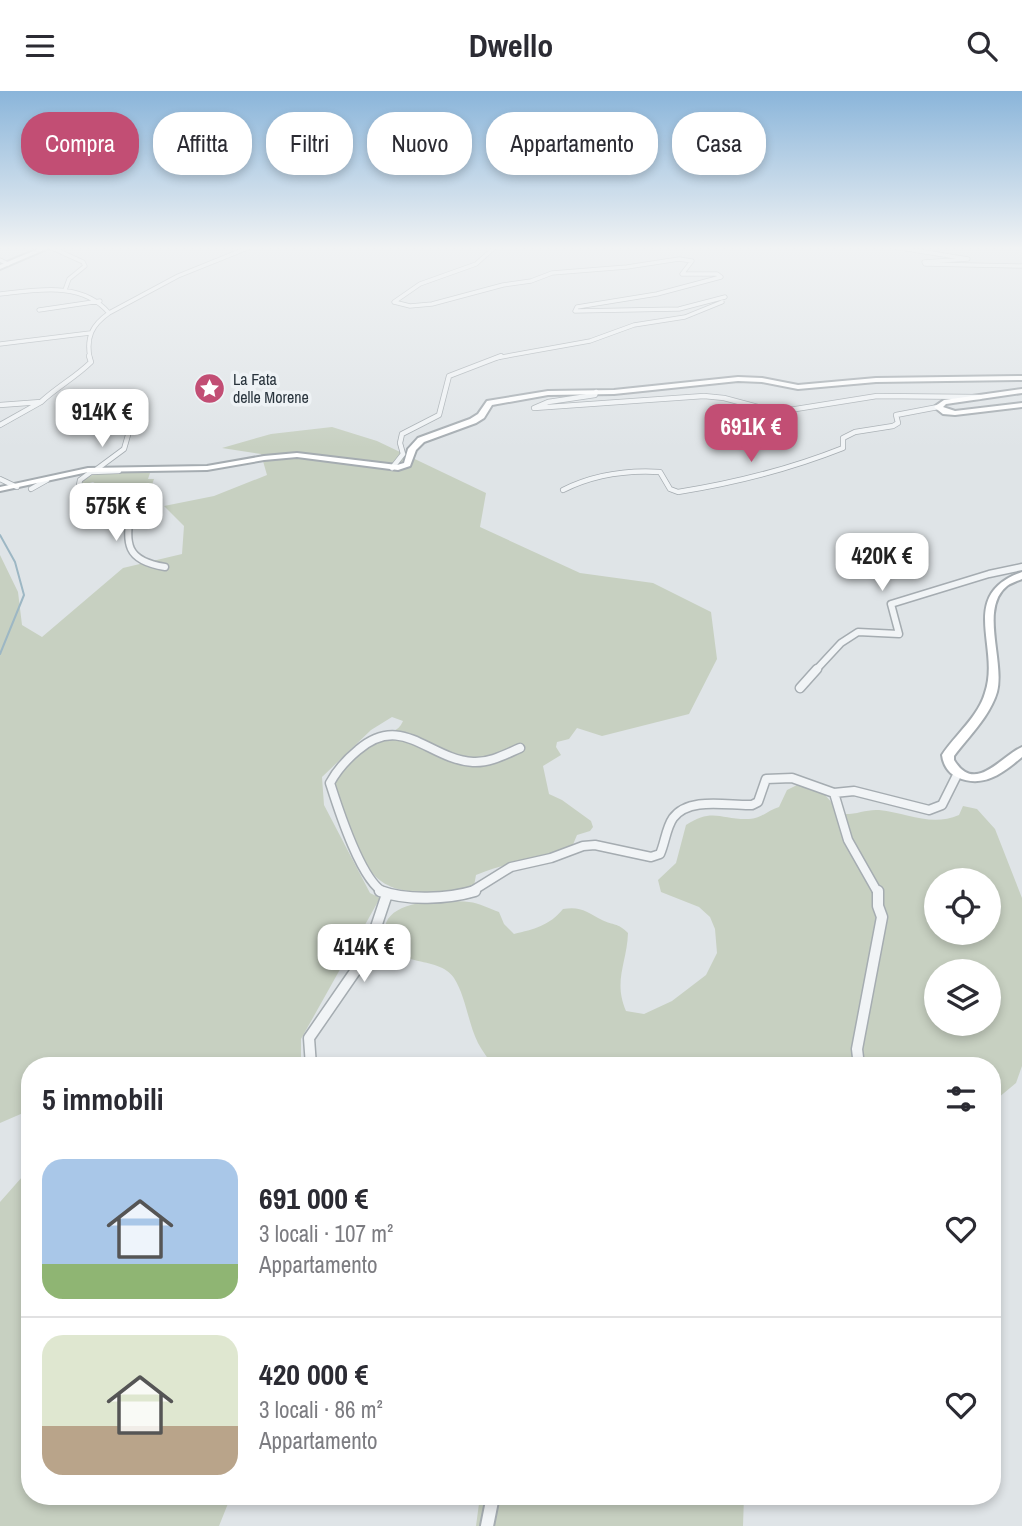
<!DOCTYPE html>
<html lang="it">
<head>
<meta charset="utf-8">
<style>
  body { margin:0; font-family:"Archivo Narrow",sans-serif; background:#f7f7f7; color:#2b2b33; height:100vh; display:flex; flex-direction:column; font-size:26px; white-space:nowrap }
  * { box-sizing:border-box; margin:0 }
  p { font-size:23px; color:#7c7c81 }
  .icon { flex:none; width:38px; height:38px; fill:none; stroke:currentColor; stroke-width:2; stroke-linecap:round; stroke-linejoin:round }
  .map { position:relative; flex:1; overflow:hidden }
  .drawer { position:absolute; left:21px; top:966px; width:980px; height:448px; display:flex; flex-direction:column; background:#fff; border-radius:28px; box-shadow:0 4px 10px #0003 }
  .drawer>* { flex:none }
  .top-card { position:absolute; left:21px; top:21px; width:980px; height:63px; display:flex; gap:14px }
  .buttons { position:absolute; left:924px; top:777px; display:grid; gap:14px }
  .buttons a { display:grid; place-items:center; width:77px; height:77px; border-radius:50%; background:#fff; box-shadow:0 4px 10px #0003; font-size:35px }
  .price { position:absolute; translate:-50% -60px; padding:0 16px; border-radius:14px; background:#fff; color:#222; font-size:23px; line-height:46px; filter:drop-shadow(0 2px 4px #0008) }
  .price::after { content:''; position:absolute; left:50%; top:42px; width:21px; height:16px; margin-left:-10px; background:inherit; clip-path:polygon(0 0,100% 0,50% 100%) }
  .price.active { background:#c24e74; color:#fff }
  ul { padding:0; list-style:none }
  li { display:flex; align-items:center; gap:21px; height:175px; padding:0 21px }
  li+li { border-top:2px solid #e1e1e2 }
  li span { display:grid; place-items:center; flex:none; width:196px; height:140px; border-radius:21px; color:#555 }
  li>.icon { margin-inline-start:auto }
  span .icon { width:84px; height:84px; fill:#fffc; stroke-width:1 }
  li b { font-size:30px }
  h2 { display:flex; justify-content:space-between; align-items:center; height:84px; padding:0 21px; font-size:30px }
  .tag { padding:0 24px; border-radius:28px; background:#fff; box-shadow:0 4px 10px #0003; font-size:24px; line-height:63px }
  .tag.active { background:#c24e74; color:#fff }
  header { display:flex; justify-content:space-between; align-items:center; height:91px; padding:0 21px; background:#fff; font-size:32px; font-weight:700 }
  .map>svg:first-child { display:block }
  .green { fill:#c7d0c1; fill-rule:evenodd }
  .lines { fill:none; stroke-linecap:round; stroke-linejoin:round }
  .stream { stroke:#9db7c4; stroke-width:2 }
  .street-far5-casing { stroke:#a5acb1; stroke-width:5 }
  .street-far4-casing { stroke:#a5acb1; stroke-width:6 }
  .street-far3-casing { stroke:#a5acb1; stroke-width:9 }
  .street-far2-casing { stroke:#a5acb1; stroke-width:11 }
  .street-far1-casing { stroke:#a5acb1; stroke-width:13 }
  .street-casing { stroke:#a5acb1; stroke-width:16 }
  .secondary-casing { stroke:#a5acb1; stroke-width:4 }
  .street-far5 { stroke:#f1f4f6; stroke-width:3.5 }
  .street-far4 { stroke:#f1f4f6; stroke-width:4.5 }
  .street-far3 { stroke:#f1f4f6; stroke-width:6 }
  .street-far2 { stroke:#f1f4f6; stroke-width:8 }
  .street-far1 { stroke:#f1f4f6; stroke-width:10 }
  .street { stroke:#f1f4f6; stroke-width:12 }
  .secondary { fill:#fff; fill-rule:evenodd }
  .labels { text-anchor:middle; stroke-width:7; stroke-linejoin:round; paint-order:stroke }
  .far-poi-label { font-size:16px; fill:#29343d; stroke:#eef2f5; text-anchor:start }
</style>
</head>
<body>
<header><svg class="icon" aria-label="menu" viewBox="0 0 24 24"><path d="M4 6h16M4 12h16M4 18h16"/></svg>Dwello<svg class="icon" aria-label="search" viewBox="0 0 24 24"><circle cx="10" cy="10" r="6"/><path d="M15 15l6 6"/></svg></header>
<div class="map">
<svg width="1022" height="1435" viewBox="0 0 1022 1435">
  <rect width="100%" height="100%" fill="#dfe4e7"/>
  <path class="green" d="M332 336 377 350 486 402 480 436 580 482 653 492 711 521 717 568 689 623 602 645 577 637 569 648 557 651 556 656 561 664 543 675 549 703 562 709 591 730 593 736 590 740 577 744 572 756C541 768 507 771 476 784L474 795C460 801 447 801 432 801 374 803 366 779 346 730 342 720 332 705 334 694 338 678 363 655 377 647 388 641 398 642 403 630L392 626 371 639 322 686 324 714 370 802 380 807 301 948V975H30V1019L0 1032V464L18 501 22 534 42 546 123 477 182 463 184 435 164 415 214 405 267 384 261 363 222 357 271 343Z
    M96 382H150L148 388H154L152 394 93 401 90 398 98 394 93 391 82 394V390Z
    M797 694 825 704 842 723C856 724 866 718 879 719 908 722 931 736 959 724L963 715 977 718 995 738 1022 807V975L1016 992 992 1012V975H493C488 967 482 960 478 952 468 932 466 906 454 887 439 863 389 878 385 844 380 807 445 809 469 811 479 812 490 818 499 821L504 833 514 843C534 838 549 835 563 818 581 815 587 821 602 829 614 835 617 831 628 842 627 872 613 890 626 920L644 923 672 910 706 884 717 862 715 838 710 826 699 816 661 801 658 789 676 772 686 734C713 716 721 729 749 728 761 728 768 719 779 716L787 699ZM936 789H989V842H936ZM936 880H989V933H936Z
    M30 1077V1405H231L219 1435H0V1111Z
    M480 1405H744L743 1435H476Z"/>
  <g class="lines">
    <path class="stream" d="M0 444 15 471 24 504 0 563"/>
    <defs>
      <path id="street-far5" d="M50 156 83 171 85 175 69 188 65 199
        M895 156 968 168 924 171 925 173 1022 175
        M0 169 8 173
        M0 203C37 199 82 190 109 222 92 234 86 246 90 267
        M394 211 410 215 432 213 503 194 531 190 552 182 627 176 679 168 692 170 682 183H717L721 186 657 203 577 216 575 220 679 218 725 206
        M394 211 420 193 476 173 495 156
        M39 219 100 210
        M109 222 178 185 250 156
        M0 253 90 242
        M496 267 590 250 634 234 685 226 722 211"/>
      <path id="street-far4" d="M596 301 595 304 548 311 534 317 704 305 724 307 777 321 877 305 980 306
        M41 311C57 296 76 286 91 271L89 265
        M0 314 41 311 0 334
        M392 377 403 363 400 352 402 343 439 324 449 285 501 265
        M97 378 124 358 128 344
        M0 388 17 396
        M31 398 47 389
        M563 399C593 384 627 379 660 381L670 398 678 401C735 392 790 378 843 357V347L855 341 893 335 898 332 896 324 938 316
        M99 405 79 394 80 389 91 381 119 380"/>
      <path id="street-far3" d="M95 403 131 414C127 449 121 469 165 476
        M815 580 841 552 858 541 899 543 891 513 989 483 1022 476"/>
      <path id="street-far2" d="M800 597 817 578
        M385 802C361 791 338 717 330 692 337 679 347 668 358 659 402 621 428 668 473 671 490 672 506 663 520 657
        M469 802 511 776 551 767 583 755 595 754 651 766 660 763C665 752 666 737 673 727 689 705 729 715 752 714L758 711 766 688 792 687 834 702
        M878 802 848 749 834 702 854 700 929 719 942 714 958 682"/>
      <path id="street-far1" d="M380 800C407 810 448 808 475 800
        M311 975 309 947 367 863 387 803
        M859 975 857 958 882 826 878 815V800"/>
      <path id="street" d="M487 1435 493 1405"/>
      <path id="secondary" d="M43 156H51L0 178V174Z
        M1022 285V289L876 291 798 298 762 291 738 290 614 303 548 304 492 314 484 327 476 332 424 351 416 359 410 375 398 379 297 366 264 369 207 379 88 381 0 400V396L88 377 207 375 264 365 297 362 397 374 404 372 408 358 418 347 470 328 478 323 487 310 548 300 614 299 738 286 762 287 798 294 876 287Z
        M1022 298V302L946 313 943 316 955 320 1022 312V316L955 324 943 323 934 316 944 309Z
        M1022 481V488C1017 490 1011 492 1007 495 979 517 1005 570 997 601 990 625 969 645 954 665V669C975 704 1001 665 1022 656V666C1003 682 983 698 957 686 948 682 943 673 942 664 956 643 978 626 985 602 1001 556 957 504 1022 481Z"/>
    </defs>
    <use href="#street-far5" class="street-far5-casing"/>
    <use href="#street-far4" class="street-far4-casing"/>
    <use href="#street-far3" class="street-far3-casing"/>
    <use href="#street-far2" class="street-far2-casing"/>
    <use href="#street-far1" class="street-far1-casing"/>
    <use href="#street" class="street-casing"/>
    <use href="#secondary" class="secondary-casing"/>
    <use href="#street-far5" class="street-far5"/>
    <use href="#street-far4" class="street-far4"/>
    <use href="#street-far3" class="street-far3"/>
    <use href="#street-far2" class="street-far2"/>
    <use href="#street-far1" class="street-far1"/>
    <use href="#street" class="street"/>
    <use href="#secondary" class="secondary"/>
  </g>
  <linearGradient id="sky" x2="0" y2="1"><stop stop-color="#8ab5da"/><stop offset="0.44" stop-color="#f1f3f4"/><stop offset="1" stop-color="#f1f3f4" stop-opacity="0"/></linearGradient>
  <rect width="1022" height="357" fill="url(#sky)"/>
  <defs>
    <symbol id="sight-disc" viewBox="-11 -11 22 22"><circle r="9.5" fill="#c24e74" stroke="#eef2f5"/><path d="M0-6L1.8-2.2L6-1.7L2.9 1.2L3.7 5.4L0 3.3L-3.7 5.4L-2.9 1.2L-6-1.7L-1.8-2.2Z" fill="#fff"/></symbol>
  </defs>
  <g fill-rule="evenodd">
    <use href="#sight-disc" x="192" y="280" width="35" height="35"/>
  </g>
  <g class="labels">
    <g class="far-poi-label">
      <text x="233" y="294">La Fata<tspan x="233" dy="18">delle Morene</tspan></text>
    </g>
  </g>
</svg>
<div class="buttons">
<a><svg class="icon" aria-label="locate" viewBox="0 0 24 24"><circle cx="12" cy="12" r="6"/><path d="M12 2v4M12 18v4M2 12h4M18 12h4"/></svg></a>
<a><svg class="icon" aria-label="layers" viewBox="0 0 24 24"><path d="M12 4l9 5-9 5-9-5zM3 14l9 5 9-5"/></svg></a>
</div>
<b class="price" style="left:102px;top:358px">914K €</b>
<b class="price active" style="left:751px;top:373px">691K €</b>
<b class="price" style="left:116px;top:452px">575K €</b>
<b class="price" style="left:882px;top:502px">420K €</b>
<b class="price" style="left:364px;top:893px">414K €</b>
<div class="top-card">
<a class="tag active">Compra</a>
<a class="tag">Affitta</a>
<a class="tag">Filtri</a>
<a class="tag">Nuovo</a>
<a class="tag">Appartamento</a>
<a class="tag">Casa</a>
</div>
<section class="drawer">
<h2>5 immobili<svg class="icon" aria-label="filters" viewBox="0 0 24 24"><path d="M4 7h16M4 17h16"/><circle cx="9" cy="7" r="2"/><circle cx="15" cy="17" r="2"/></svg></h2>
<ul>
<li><span style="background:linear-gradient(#a9c7e8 75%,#8fb573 0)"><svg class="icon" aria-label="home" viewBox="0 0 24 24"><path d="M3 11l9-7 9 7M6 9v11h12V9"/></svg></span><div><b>691 000 €</b><p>3 locali · 107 m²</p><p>Appartamento</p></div><svg class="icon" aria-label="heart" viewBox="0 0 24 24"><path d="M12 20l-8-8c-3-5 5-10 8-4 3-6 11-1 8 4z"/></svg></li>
<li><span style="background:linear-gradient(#dfe7d0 65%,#b9a48a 0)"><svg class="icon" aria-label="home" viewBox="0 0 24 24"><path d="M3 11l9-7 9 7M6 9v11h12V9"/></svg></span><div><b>420 000 €</b><p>3 locali · 86 m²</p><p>Appartamento</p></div><svg class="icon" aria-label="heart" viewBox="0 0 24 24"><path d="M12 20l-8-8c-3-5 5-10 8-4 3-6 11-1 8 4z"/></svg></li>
</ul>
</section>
</div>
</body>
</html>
